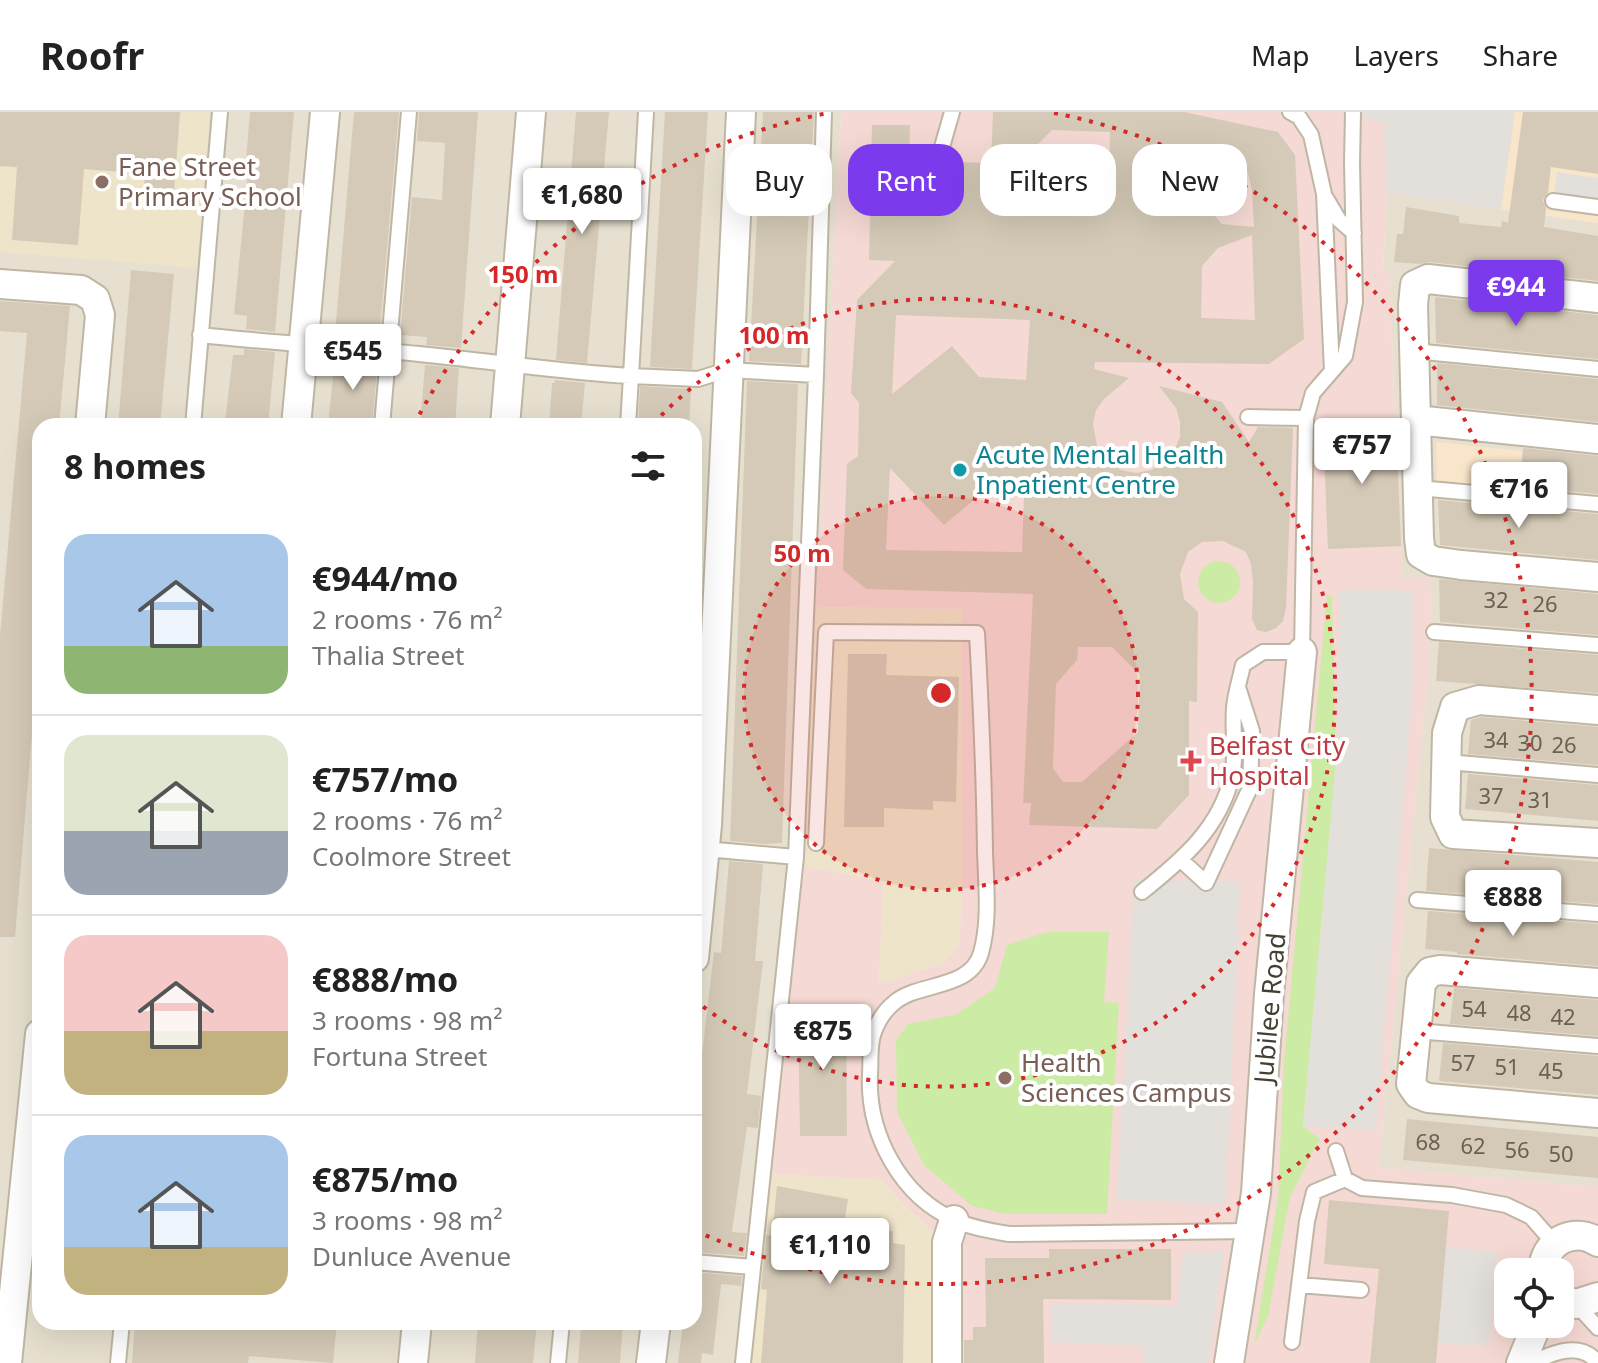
<!DOCTYPE html>
<html lang="en">
<head>
<meta charset="utf-8">
<style>
  body { margin:0; font-family:"Noto Sans",sans-serif; background:#f6f6f6; color:#222; height:100vh; display:flex; flex-direction:column; font-size:30px; white-space:nowrap }
  * { box-sizing:border-box; margin:0 }
  p { font-size:26px; color:#767676 }
  .icon { flex:none; width:44px; height:44px; fill:none; stroke:currentColor; stroke-width:2; stroke-linecap:round; stroke-linejoin:round }
  .map { position:relative; flex:1; overflow:hidden }
  .drawer { position:absolute; left:32px; top:306px; width:670px; height:912px; display:flex; flex-direction:column; background:#fff; border-radius:24px; box-shadow:0 8px 32px #0002 }
  .drawer>* { flex:none }
  .guide { position:absolute; left:726px; top:32px; width:752px; height:72px; display:flex; gap:16px }
  .buttons { position:absolute; left:1494px; top:1146px; display:grid; gap:16px }
  .buttons a { display:grid; place-items:center; width:80px; height:80px; border-radius:16px; background:#fff; box-shadow:0 8px 32px #0002; font-size:40px }
  .price { position:absolute; translate:-50% -68px; padding:0 18px; border-radius:8px; background:#fff; color:#222; font-size:26px; line-height:52px; filter:drop-shadow(0 2px 4px #0008) }
  .price::after { content:''; position:absolute; left:50%; top:48px; width:24px; height:18px; margin-left:-12px; background:inherit; clip-path:polygon(0 0,100% 0,50% 100%) }
  .price.active { background:#7c3aed; color:#fff }
  ul { padding:0; list-style:none }
  li { display:flex; align-items:center; gap:24px; height:200px; padding:0 32px }
  li+li { border-top:2px solid #e0e0e0 }
  li span { display:grid; place-items:center; flex:none; width:224px; height:160px; border-radius:24px; color:#555 }
  li>.icon { margin-inline-start:auto }
  span .icon { width:96px; height:96px; fill:#fffc; stroke-width:1 }
  li b { font-size:34px }
  h2 { display:flex; justify-content:space-between; align-items:center; height:96px; padding:0 32px; font-size:34px }
  .chip { padding:0 28px; border-radius:24px; background:#fff; box-shadow:0 8px 32px #0002; font-size:28px; line-height:72px }
  .chip.active { background:#7c3aed; color:#fff }
  header { display:flex; align-items:center; gap:48px; box-sizing:border-box; height:112px; padding:0 40px; background:#fff; border-bottom:2px solid #e0e0e0 }
  header strong { font-size:38px }
  nav { display:flex; gap:44px; margin-inline-start:auto; font-size:28px }
  .map>svg:first-child { display:block }
  .residential { fill:#e7e0d0; fill-rule:evenodd }
  .commercial { fill:#f8e5ca }
  .education { fill:#eee4ca }
  .medical { fill:#f5d9d4; fill-rule:evenodd }
  .green { fill:#cceca6 }
  .parking { fill:#e3e0db }
  .building { fill:#d5cab7; fill-rule:evenodd }
  .lines { fill:none; stroke-linecap:round; stroke-linejoin:round }
  .lane-casing { stroke:#bfb6a4; stroke-width:18 }
  .street-casing { stroke:#bfb6a4; stroke-width:32 }
  .lane { stroke:#fff; stroke-width:14 }
  .street { stroke:#fff; stroke-width:28 }
  .ring { fill:none; stroke:#d62828; stroke-width:4; stroke-dasharray:4 8 }
  .education-dot { fill:#8d6e63; stroke:#fff; stroke-width:3 }
  .culture-dot { fill:#0f9aa8; stroke:#fff; stroke-width:3 }
  .health-dot { fill:#e0444e; stroke:#fff; stroke-width:3 }
  .labels { text-anchor:middle; stroke-width:8; stroke-linejoin:round; paint-order:stroke }
  .number-label { font-size:22px; fill:#696153 }
  .education-label { font-size:26px; fill:#785e54; stroke:#fff; text-anchor:start }
  .culture-label { font-size:26px; fill:#0d838f; stroke:#fff; text-anchor:start }
  .health-label { font-size:26px; fill:#be3a42; stroke:#fff; text-anchor:start }
  .street-label { font-size:26px; fill:#453e32; stroke:#fff }
  .centre { fill:#d62828; stroke:#fff; stroke-width:4 }
  .ring-label { font-size:24px; text-anchor:middle; font-weight:bold; fill:#d62828; stroke:#fff; stroke-width:8; stroke-linejoin:round; paint-order:stroke }
</style>
</head>
<body>
<header>
<strong>Roofr</strong>
<nav><a>Map</a><a>Layers</a><a>Share</a></nav>
</header>
<div class="map">
<svg width="1598" height="1251" viewBox="0 0 1598 1251">
  <rect width="100%" height="100%" fill="#f3eee2"/>
  <path class="residential" d="M0 0H841L804 754 748 1251H0ZM40 314H694V1210H40Z
    M1387 81 1598 111V1075L1379 1056 1430 545 1431 467 1402 468 1389 161 1383 157Z"/>
  <path class="commercial" d="M1515 0H1598V111L1501 97Z
    M1436 330 1523 339 1519 380 1437 372Z"/>
  <path class="education" d="M0 0H210L197 156 0 140Z
    M816 495 962 497V784L959 833 944 851 879 872 883 769 804 754Z
    M767 1062 881 1068 905 1094 951 1136 952 1251H748Z"/>
  <path class="medical" d="M841 0H1515L1501 97 1387 82 1383 156 1389 160 1402 467 1431 466 1430 545 1379 1056 1598 1075V1251H952L950 1135 905 1094 881 1068 767 1062 804 754 883 769 879 872 944 851 959 833 962 784V497L816 495ZM1508 1160H1560V1212H1508Z"/>
  <path class="green" d="M1198 470a21 21 0 1 1 42 0a21 21 0 1 1-42 0Z
    M1327 483H1332L1336 651 1303 1014 1320 1027 1290 1085 1268 1204 1254 1233 1278 1085 1284 950Z
    M1047 820H1109L1104 890 1119 891 1107 1102H1006L972 1094 924 1053 897 1000 896 928 908 912 957 902 995 876 1007 833Z"/>
  <path class="parking" d="M1338 0H1515L1501 97 1387 81 1383 11Z
    M1557 60 1598 66V95L1553 89Z
    M1340 477 1413 479 1414 563 1376 1018 1303 1014 1336 651Z
    M1134 768 1240 769 1226 1092 1117 1088Z
    M1446 1135 1497 1140 1490 1227 1481 1234 1438 1231Z
    M1183 1140H1224L1208 1251H1143L1144 1234 1051 1230V1191L1177 1193Z"/>
  <path class="building" d="M0 0H180L174 80 144 78 145 62 84 57 78 133 12 128 17 55 0 54Z
    M250 0H294L275 220 246 217 247 204 234 202 248 61H245Z
    M354 0H399L379 228 336 225 335 222Z
    M419 0H478L461 236 426 233 427 225 400 223 412 85 442 88 445 31 417 29Z
    M576 0H609L587 251 556 248Z
    M665 0H708L692 257 650 255Z
    M763 0H814L801 252 749 249Z
    M993 0H1184L1278 20 1295 43 1304 227 1269 252 1095 250 1094 257 1129 266 1104 287 1096 298 1093 312 1098 339 1108 350 1121 358 1136 361 1151 358 1165 351 1174 339 1180 325V310L1176 296 1159 274 1222 290 1249 330 1258 315 1293 316 1286 496 1283 509 1276 516 1266 520 1257 518 1252 507 1253 471 1251 452 1246 440 1223 429 1202 430 1188 440 1180 462 1184 487 1198 500 1197 590 1189 589V683L1157 717 1029 713 1031 691H1023L1033 482 866 477 843 458 847 352 858 344 859 291 851 281 857 188 895 149 869 148 872 13H910L909 52 953 54V50L991 51ZM1052 18 1110 20 1109 56 1072 88 1030 85 1033 37ZM1193 40 1240 53 1248 61 1252 78 1254 115 1222 112 1191 77ZM1252 123 1255 208 1201 206 1202 154 1218 136ZM896 203 1030 208 1026 268 979 265 952 234 892 282ZM890 356 944 413 980 383 1024 385 1022 440 886 438ZM1078 535H1112L1140 563 1138 620 1082 670H1063L1053 656 1056 572 1077 548Z
    M1523 0H1598V62L1551 55 1548 80 1543 88 1546 96 1544 115 1598 124V169L1430 150 1420 152 1394 150 1397 122H1403L1406 95 1459 104V111L1501 115 1502 109 1508 111Z
    M131 158 174 162 160 314H118Z
    M1435 185 1598 203V247L1436 231Z
    M0 189 70 194 59 314H40V527L15 825H0V523L27 221 0 219Z
    M244 237 275 240 268 314H239L240 310 225 309 233 243H244Z
    M335 245 378 248 372 314H328Z
    M1437 251 1598 267V310L1437 293Z
    M425 253 459 256 455 314H420Z
    M555 268 585 271 581 314H549L552 271H555Z
    M747 269 798 272 782 731 765 732 730 729Z
    M640 274 691 277 689 314H638Z
    M1396 311 1401 434 1328 437 1323 314Z
    M1523 336 1598 344V382L1520 375Z
    M1438 388 1598 402V448L1440 433Z
    M1439 467 1598 482V523L1440 510Z
    M1439 530 1598 543V581L1436 569Z
    M848 542H887L886 563 959 565 956 690 933 689V698L884 696V715H844Z
    M1481 605 1598 615V653L1468 642 1471 608Z
    M1468 662 1598 673V709L1465 697Z
    M1429 736 1598 750V792L1426 779Z
    M729 749 763 752 755 849H763L747 982 761 984 758 1016 747 1015 732 1120 747 1121 744 1144 694 1140V1011L714 840 721 841Z
    M1428 799 1598 812V854L1457 842V840L1425 837Z
    M1454 876 1598 888V924L1450 912Z
    M846 895 847 1024H800L798 896Z
    M1443 931 1598 944V983L1439 969Z
    M1407 1007 1598 1025V1066L1403 1048Z
    M777 1074 848 1087 843 1119H893V1131L905 1133 903 1251H761L767 1178 761 1177 766 1123 772 1124Z
    M1329 1088 1449 1099 1436 1251H1370L1379 1157 1324 1152Z
    M1049 1137H1171V1188L1043 1187 1044 1251H964V1228H973V1215H986L985 1146H1049Z
    M694 1160 742 1164 741 1174 721 1172 713 1243 702 1241 701 1251H678L683 1210H694Z
    M135 1210H337L333 1251 249 1244 248 1251H132Z
    M478 1210H537L533 1251H475Z
    M592 1210H623L620 1251H578L581 1215 591 1216Z"/>
  <g class="lines">
    <defs>
      <path id="lane" d="M1290 0 1299 5 1311 23 1324 82 1332 259
        M942 35 952 0
        M1326 86 1339 108 1354 121
        M1553 89 1598 95
        M200 223C273 231 346 235 419 242 490 249 560 260 631 264L646 0
        M1414 239 1598 257
        M1248 305 1306 306
        M193 314 220 0
        M382 314 409 0
        M628 314 631 264 698 267 727 258 816 263
        M1418 376 1598 392
        M1434 520 1598 533
        M1447 650 1598 663
        M816 731 826 520 977 521C981 594 984 666 985 739 986 773 990 809 981 841 970 878 919 870 895 890 886 897 878 909 874 920 869 932 871 949 870 962 867 1021 900 1085 957 1109 973 1116 991 1119 1009 1122L1250 1119
        M705 737 796 745
        M1181 748 1206 771 1250 676 1252 619 1238 575
        M1142 780C1182 748 1220 716 1232 664 1237 643 1232 618 1234 596 1235 582 1240 567 1243 553L1263 540H1302L1306 306 1313 281 1345 244 1355 190 1352 51 1353 0
        M1417 788 1598 802
        M1416 919 1598 934
        M1336 1039 1345 1067 1362 1076 1452 1083 1506 1093 1531 1105 1554 1131
        M694 1150 752 1155
        M1299 1173 1361 1178
        M1576 1192 1598 1216
        M1292 1230 1307 1109 1314 1080 1345 1067
        M118 1251 122 1210
        M558 1251 562 1210
        M743 1251 796 745 816 263 824 0
        M1533 1251C1553 1240 1581 1229 1598 1251"/>
      <path id="street" d="M0 172 81 178 95 187 100 203 90 314
        M1598 186 1428 167 1415 173 1413 193 1419 426 1421 442 1433 449 1461 453 1598 465
        M1416 308 1598 327
        M296 314 325 0
        M505 314 531 0
        M1598 598 1479 588 1455 595 1447 621 1445 705 1453 722 1598 731
        M694 846 707 713 741 0
        M1598 871 1440 858 1430 860 1421 871 1411 972 1418 982 1428 986 1598 1001
        M1543 1160C1543 1130 1573 1114 1598 1130
        M1560 1187 1576 1192 1598 1185
        M7 1251 40 922
        M413 1251 417 1210
        M651 1251 656 1210
        M947 1251V1130L954 1108
        M1229 1251 1256 1081 1269 882 1302 540
        M1521 1251 1537 1212"/>
    </defs>
    <use href="#lane" class="lane-casing"/>
    <use href="#street" class="street-casing"/>
    <use href="#lane" class="lane"/>
    <use href="#street" class="street"/>
  </g>
  <circle cx="941" cy="581" r="197" fill="#d62828" fill-opacity=".12"/>
  <g class="ring">
    <circle cx="941" cy="581" r="197"/>
    <path d="M653 312A394 394 0 1 1 696 889"/>
    <path d="M414 313A591 591 0 0 1 828 1M1054 1A591 591 0 1 1 696 1119"/>
  </g>
  <g class="education-dot">
    <circle cx="102" cy="70" r="8"/>
    <circle cx="1005" cy="966" r="8"/>
  </g>
  <circle class="culture-dot" cx="960" cy="358" r="8"/>
  <path class="health-dot" d="M1187 637h8v8h8v8h-8v8h-8v-8h-8v-8h8z"/>
  <g class="labels">
    <g class="number-label">
      <text x="1496" y="496">32</text>
      <text x="1545" y="500">26</text>
      <text x="1496" y="636">34</text>
      <text x="1530" y="639">30</text>
      <text x="1564" y="641">26</text>
      <text x="1491" y="692">37</text>
      <text x="1540" y="696">31</text>
      <text x="1474" y="905">54</text>
      <text x="1519" y="909">48</text>
      <text x="1563" y="913">42</text>
      <text x="1463" y="959">57</text>
      <text x="1507" y="963">51</text>
      <text x="1551" y="967">45</text>
      <text x="1428" y="1038">68</text>
      <text x="1473" y="1042">62</text>
      <text x="1517" y="1046">56</text>
      <text x="1561" y="1050">50</text>
    </g>
    <g class="education-label">
      <text x="118" y="64">Fane Street<tspan x="118" dy="30">Primary School</tspan></text>
      <text x="1021" y="960">Health<tspan x="1021" dy="30">Sciences Campus</tspan></text>
    </g>
    <g class="culture-label">
      <text x="976" y="352">Acute Mental Health<tspan x="976" dy="30">Inpatient Centre</tspan></text>
    </g>
    <g class="health-label">
      <text x="1209" y="643">Belfast City<tspan x="1209" dy="30">Hospital</tspan></text>
    </g>
    <g class="street-label">
      <text transform="translate(1270 896) rotate(-85)" y="9">Jubilee Road</text>
    </g>
  </g>
  <circle cx="941" cy="581" r="12" class="centre"/>
  <g class="ring-label">
    <text x="523" y="171">150 m</text>
    <text x="774" y="232">100 m</text>
    <text x="802" y="450">50 m</text>
  </g>
</svg>
<div class="buttons">
<a><svg class="icon" aria-label="locate" viewBox="0 0 24 24"><circle cx="12" cy="12" r="6"/><path d="M12 2v4M12 18v4M2 12h4M18 12h4"/></svg></a>
</div>
<b class="price" style="left:582px;top:124px">€1,680</b>
<b class="price active" style="left:1516px;top:216px">€944</b>
<b class="price" style="left:353px;top:280px">€545</b>
<b class="price" style="left:1362px;top:374px">€757</b>
<b class="price" style="left:1519px;top:418px">€716</b>
<b class="price" style="left:1513px;top:826px">€888</b>
<b class="price" style="left:823px;top:960px">€875</b>
<b class="price" style="left:830px;top:1174px">€1,110</b>
<div class="guide">
<a class="chip">Buy</a>
<a class="chip active">Rent</a>
<a class="chip">Filters</a>
<a class="chip">New</a>
</div>
<section class="drawer">
<h2>8 homes<svg class="icon" aria-label="filters" viewBox="0 0 24 24"><path d="M4 7h16M4 17h16"/><circle cx="9" cy="7" r="2"/><circle cx="15" cy="17" r="2"/></svg></h2>
<ul>
<li><span style="background:linear-gradient(#a9c7e8 70%,#8fb573 0)"><svg class="icon" aria-label="home" viewBox="0 0 24 24"><path d="M3 11l9-7 9 7M6 9v11h12V9"/></svg></span><div><b>€944/mo</b><p>2 rooms · 76 m²</p><p>Thalia Street</p></div></li>
<li><span style="background:linear-gradient(#dfe7d0 60%,#9aa5b1 0)"><svg class="icon" aria-label="home" viewBox="0 0 24 24"><path d="M3 11l9-7 9 7M6 9v11h12V9"/></svg></span><div><b>€757/mo</b><p>2 rooms · 76 m²</p><p>Coolmore Street</p></div></li>
<li><span style="background:linear-gradient(#f6c9c9 60%,#c2b280 0)"><svg class="icon" aria-label="home" viewBox="0 0 24 24"><path d="M3 11l9-7 9 7M6 9v11h12V9"/></svg></span><div><b>€888/mo</b><p>3 rooms · 98 m²</p><p>Fortuna Street</p></div></li>
<li><span style="background:linear-gradient(#a9c7e8 70%,#c2b280 0)"><svg class="icon" aria-label="home" viewBox="0 0 24 24"><path d="M3 11l9-7 9 7M6 9v11h12V9"/></svg></span><div><b>€875/mo</b><p>3 rooms · 98 m²</p><p>Dunluce Avenue</p></div></li>
</ul>
</section>
</div>
</body>
</html>
